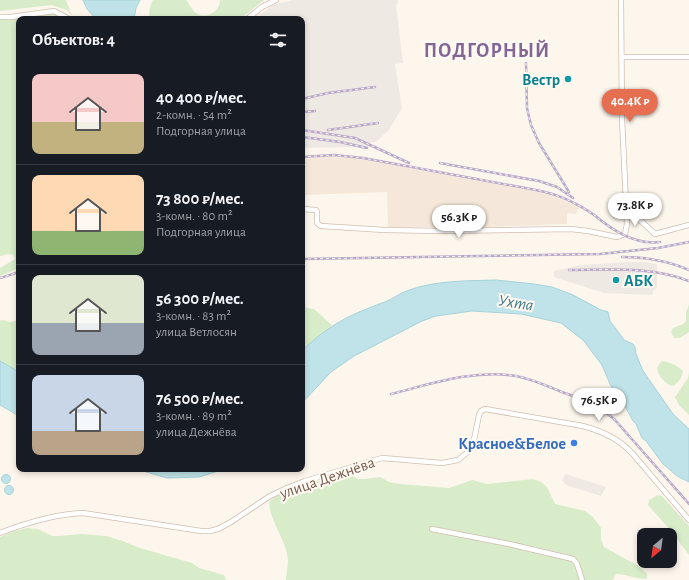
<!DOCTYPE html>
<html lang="ru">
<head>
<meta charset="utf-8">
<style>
  body { margin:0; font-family:"Alegreya Sans",sans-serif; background:#242831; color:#f1f3f6; height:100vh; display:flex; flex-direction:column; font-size:15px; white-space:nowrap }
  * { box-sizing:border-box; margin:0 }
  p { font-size:13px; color:#9ea1a6 }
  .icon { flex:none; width:22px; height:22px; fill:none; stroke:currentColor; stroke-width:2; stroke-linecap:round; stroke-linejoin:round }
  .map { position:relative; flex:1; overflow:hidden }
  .side { position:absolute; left:16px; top:16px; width:289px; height:456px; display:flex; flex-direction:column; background:#171b24; border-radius:8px; box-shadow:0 2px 6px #0003 }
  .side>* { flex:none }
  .needle { width:26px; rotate:209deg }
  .controls { position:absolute; left:637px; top:528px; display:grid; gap:8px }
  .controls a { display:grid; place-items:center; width:40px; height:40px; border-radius:8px; background:#171b24; box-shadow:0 2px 6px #0003; font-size:20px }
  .price { position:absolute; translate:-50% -34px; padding:0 9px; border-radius:14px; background:#fff; color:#222; font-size:13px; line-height:26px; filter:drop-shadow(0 1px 2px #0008) }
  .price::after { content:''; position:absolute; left:50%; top:24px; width:12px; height:9px; margin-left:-6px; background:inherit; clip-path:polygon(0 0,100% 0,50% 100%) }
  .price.active { background:#e76f51; color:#fff }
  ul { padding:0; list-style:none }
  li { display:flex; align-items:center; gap:12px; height:100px; padding:0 16px }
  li+li { border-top:1px solid #363941 }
  li span { display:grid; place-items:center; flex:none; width:112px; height:80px; border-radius:8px; color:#555 }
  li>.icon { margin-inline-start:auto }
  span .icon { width:48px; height:48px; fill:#fffc; stroke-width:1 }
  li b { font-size:17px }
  h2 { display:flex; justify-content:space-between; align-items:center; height:48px; padding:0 16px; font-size:17px }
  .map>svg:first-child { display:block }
  .residential { fill:#f5e8da }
  .industrial { fill:#efe9e4 }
  .green { fill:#d8ecc9 }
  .water { fill:#bfe3e8; stroke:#a5d3da }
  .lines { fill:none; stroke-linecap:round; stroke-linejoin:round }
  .minor-casing { stroke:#d1beb0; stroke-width:6 }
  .minor { stroke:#fff; stroke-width:4.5 }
  .rail-casing { stroke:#b9a8c9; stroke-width:2.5 }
  .rail { stroke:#fffaf3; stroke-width:1; stroke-dasharray:3; stroke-linecap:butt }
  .culture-dot { fill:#0f9aa8; stroke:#fffaf3; stroke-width:1.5 }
  .shop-dot { fill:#3f7fe0; stroke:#fffaf3; stroke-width:1.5 }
  .labels { text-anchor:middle; stroke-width:4; stroke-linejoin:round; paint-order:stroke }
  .culture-label { font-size:16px; font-weight:bold; fill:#0d838f; stroke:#fffaf3; text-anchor:end }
  .shop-label { font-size:16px; font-weight:bold; fill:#366cbe; stroke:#fffaf3; text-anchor:end }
  .street-label { font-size:16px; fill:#7a5c4d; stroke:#fffaf3 }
  .water-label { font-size:17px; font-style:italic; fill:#437c86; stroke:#fffaf3 }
  .district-label { font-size:20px; font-weight:bold; letter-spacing:1px; fill:#846695; stroke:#fffaf3 }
</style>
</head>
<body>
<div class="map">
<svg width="689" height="580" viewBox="0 0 689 580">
  <rect width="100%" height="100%" fill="#fdf6ec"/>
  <path class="residential" d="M321 157 354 158 534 191 550 195 579 207 576 214 567 213V224L488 227H388L387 192 302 195V160Z"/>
  <path class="industrial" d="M293 0H398V3L396 5 403 63 395 64 402 108 389 130 376 142H371L366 150 355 147 302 148V19H255L273 5Z
    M628 262H644L657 264V288L653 291V295L604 293 554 277V271L580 265Z
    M566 474 606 487 601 496 566 485 562 480Z"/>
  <path class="green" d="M0 0H66L72 16 78 19H75L67 10 51 5 0 11Z
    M153 0H186C189 4 192 10 196 13 207 20 220 11 220 0H264L240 19H150C148 13 150 5 153 0Z
    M51 13 65 19H19V268L0 276V268L15 259 13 255 8 254 0 256V19Z
    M689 304V332L680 338H674L671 332 673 328 683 324 686 321V313Z
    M302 307 314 309 332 325 302 351Z
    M2 320 10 322 19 320V372L0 361V321Z
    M663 361C671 363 677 365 683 371 682 378 679 382 673 386 665 384 658 376 657 368L660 363Z
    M689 372V415L679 405 675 397 688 378Z
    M341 475H351L358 479H365L380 477 389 482 400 484 449 488 472 480 487 484 533 479 541 482 547 487 555 504 585 511 593 517 601 528V539L604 547 640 567 647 574V579C634 579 627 574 616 574L613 580H286C286 574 288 567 288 561 287 540 270 523 269 502L273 498 279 495 331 477Z
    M658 495 662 496 689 526V555L672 532 648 505 649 500Z
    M27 528 38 529 52 536H60L80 534 106 536 120 540 140 548 192 563 199 568 224 575 226 580H0V537L15 531Z"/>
  <path class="water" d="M83 0H140L136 8 134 19H96L87 9Z
    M496 280 534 284 552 287 573 295 601 310 608 312 610 321 622 337 624 340 633 344 635 347 636 354 643 371 673 414 689 429V482L677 476 663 464 646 441 642 438 636 424 633 421 626 408 610 384 602 365 583 340 561 323 521 314 472 311 436 316 422 321 354 356 331 372 302 403V351C328 325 351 314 385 302 393 299 400 293 409 290 438 280 467 281 496 280Z
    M0 361 19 372V416L0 405Z
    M136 469H225L199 477 167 478Z
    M1.5 479a4.5 4.5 0 1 1 9 0a4.5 4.5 0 1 1-9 0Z
    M4.5 490a4.5 4.5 0 1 1 9 0a4.5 4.5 0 1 1-9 0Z"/>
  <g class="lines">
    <defs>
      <path id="minor" d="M0 17H11L54 11 69 19
        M247 19 262 7 276 0
        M622 57H689
        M626 207 655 234 689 225
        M302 209 316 210 317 212V223L321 226 385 230 442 231 571 229 588 231 617 237 625 234 627 224 622 119 621 0
        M432 529 509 544 573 559 577 564 582 580
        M0 533C26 523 55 514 83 513L201 531H210L218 529 231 522 270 496 287 488 305 481 382 458 442 463 458 460 468 452 473 445 479 415 481 411 485 409 583 426C602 431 619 439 632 453L689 520"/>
    </defs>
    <use href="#minor" class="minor-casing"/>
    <use href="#minor" class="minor"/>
    <defs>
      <path id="rail" d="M526 63 527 108 531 125 539 143 569 192
        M302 99 328 93 375 87
        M302 112 315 111
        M302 130 355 138 409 163
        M328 130 378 123
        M302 137 340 142 367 148
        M302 157 334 155 363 158 536 190C558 194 579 204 597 217
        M440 163 539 181 557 187 573 198
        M593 214C612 230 634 245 660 242
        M622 257C646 257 668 261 689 270
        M302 259 600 254 658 248 689 242
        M569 270C610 270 651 266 689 281
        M0 278 19 272
        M391 394C431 384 474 369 516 376 532 379 547 386 562 392 582 399 600 406 615 420L689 504"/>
    </defs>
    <use href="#rail" class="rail-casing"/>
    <use href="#rail" class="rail"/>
  </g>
  <g class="culture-dot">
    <circle cx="568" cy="79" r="4"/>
    <circle cx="616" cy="280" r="4"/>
  </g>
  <circle class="shop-dot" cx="574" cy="443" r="4"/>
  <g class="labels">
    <g class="culture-label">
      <text x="560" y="85">Вестр</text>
      <text x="624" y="286" text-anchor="start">АБК</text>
    </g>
    <g class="shop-label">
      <text x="566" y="449">Красное&amp;Белое</text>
    </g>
    <g class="street-label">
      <text transform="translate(327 477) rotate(-19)" y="6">улица Дежнёва</text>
    </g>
    <g class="water-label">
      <text transform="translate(516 302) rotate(9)" y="6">Ухта</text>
    </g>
    <g class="district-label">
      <text x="487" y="57">ПОДГОРНЫЙ</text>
    </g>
  </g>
</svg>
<div class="controls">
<a><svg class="needle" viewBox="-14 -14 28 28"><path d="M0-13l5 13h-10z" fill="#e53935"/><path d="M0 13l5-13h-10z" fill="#9ea1a6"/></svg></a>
</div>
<b class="price active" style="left:630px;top:123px">40.4K ₽</b>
<b class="price" style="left:635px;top:227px">73.8K ₽</b>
<b class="price" style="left:459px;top:239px">56.3K ₽</b>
<b class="price" style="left:599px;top:422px">76.5K ₽</b>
<section class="side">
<h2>Объектов: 4<svg class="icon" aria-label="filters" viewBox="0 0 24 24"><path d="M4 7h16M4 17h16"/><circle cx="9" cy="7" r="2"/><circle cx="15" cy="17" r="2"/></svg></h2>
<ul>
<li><span style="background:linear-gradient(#f6c9c9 60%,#c2b280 0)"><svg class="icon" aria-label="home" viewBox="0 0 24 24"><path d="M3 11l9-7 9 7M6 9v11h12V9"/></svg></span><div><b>40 400 ₽/мес.</b><p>2-комн. · 54 m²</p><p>Подгорная улица</p></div></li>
<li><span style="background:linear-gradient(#ffd9b3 70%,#8fb573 0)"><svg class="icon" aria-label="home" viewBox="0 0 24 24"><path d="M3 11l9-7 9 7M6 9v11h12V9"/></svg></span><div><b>73 800 ₽/мес.</b><p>3-комн. · 80 m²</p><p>Подгорная улица</p></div></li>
<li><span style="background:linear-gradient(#dfe7d0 60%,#9aa5b1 0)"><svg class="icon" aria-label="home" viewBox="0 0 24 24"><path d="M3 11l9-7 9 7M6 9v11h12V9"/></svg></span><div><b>56 300 ₽/мес.</b><p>3-комн. · 83 m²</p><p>улица Ветлосян</p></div></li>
<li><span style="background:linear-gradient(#c9d6e8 70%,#b9a48a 0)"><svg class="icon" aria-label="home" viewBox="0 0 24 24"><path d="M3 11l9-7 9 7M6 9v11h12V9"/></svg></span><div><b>76 500 ₽/мес.</b><p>3-комн. · 89 m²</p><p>улица Дежнёва</p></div></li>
</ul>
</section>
</div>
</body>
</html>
